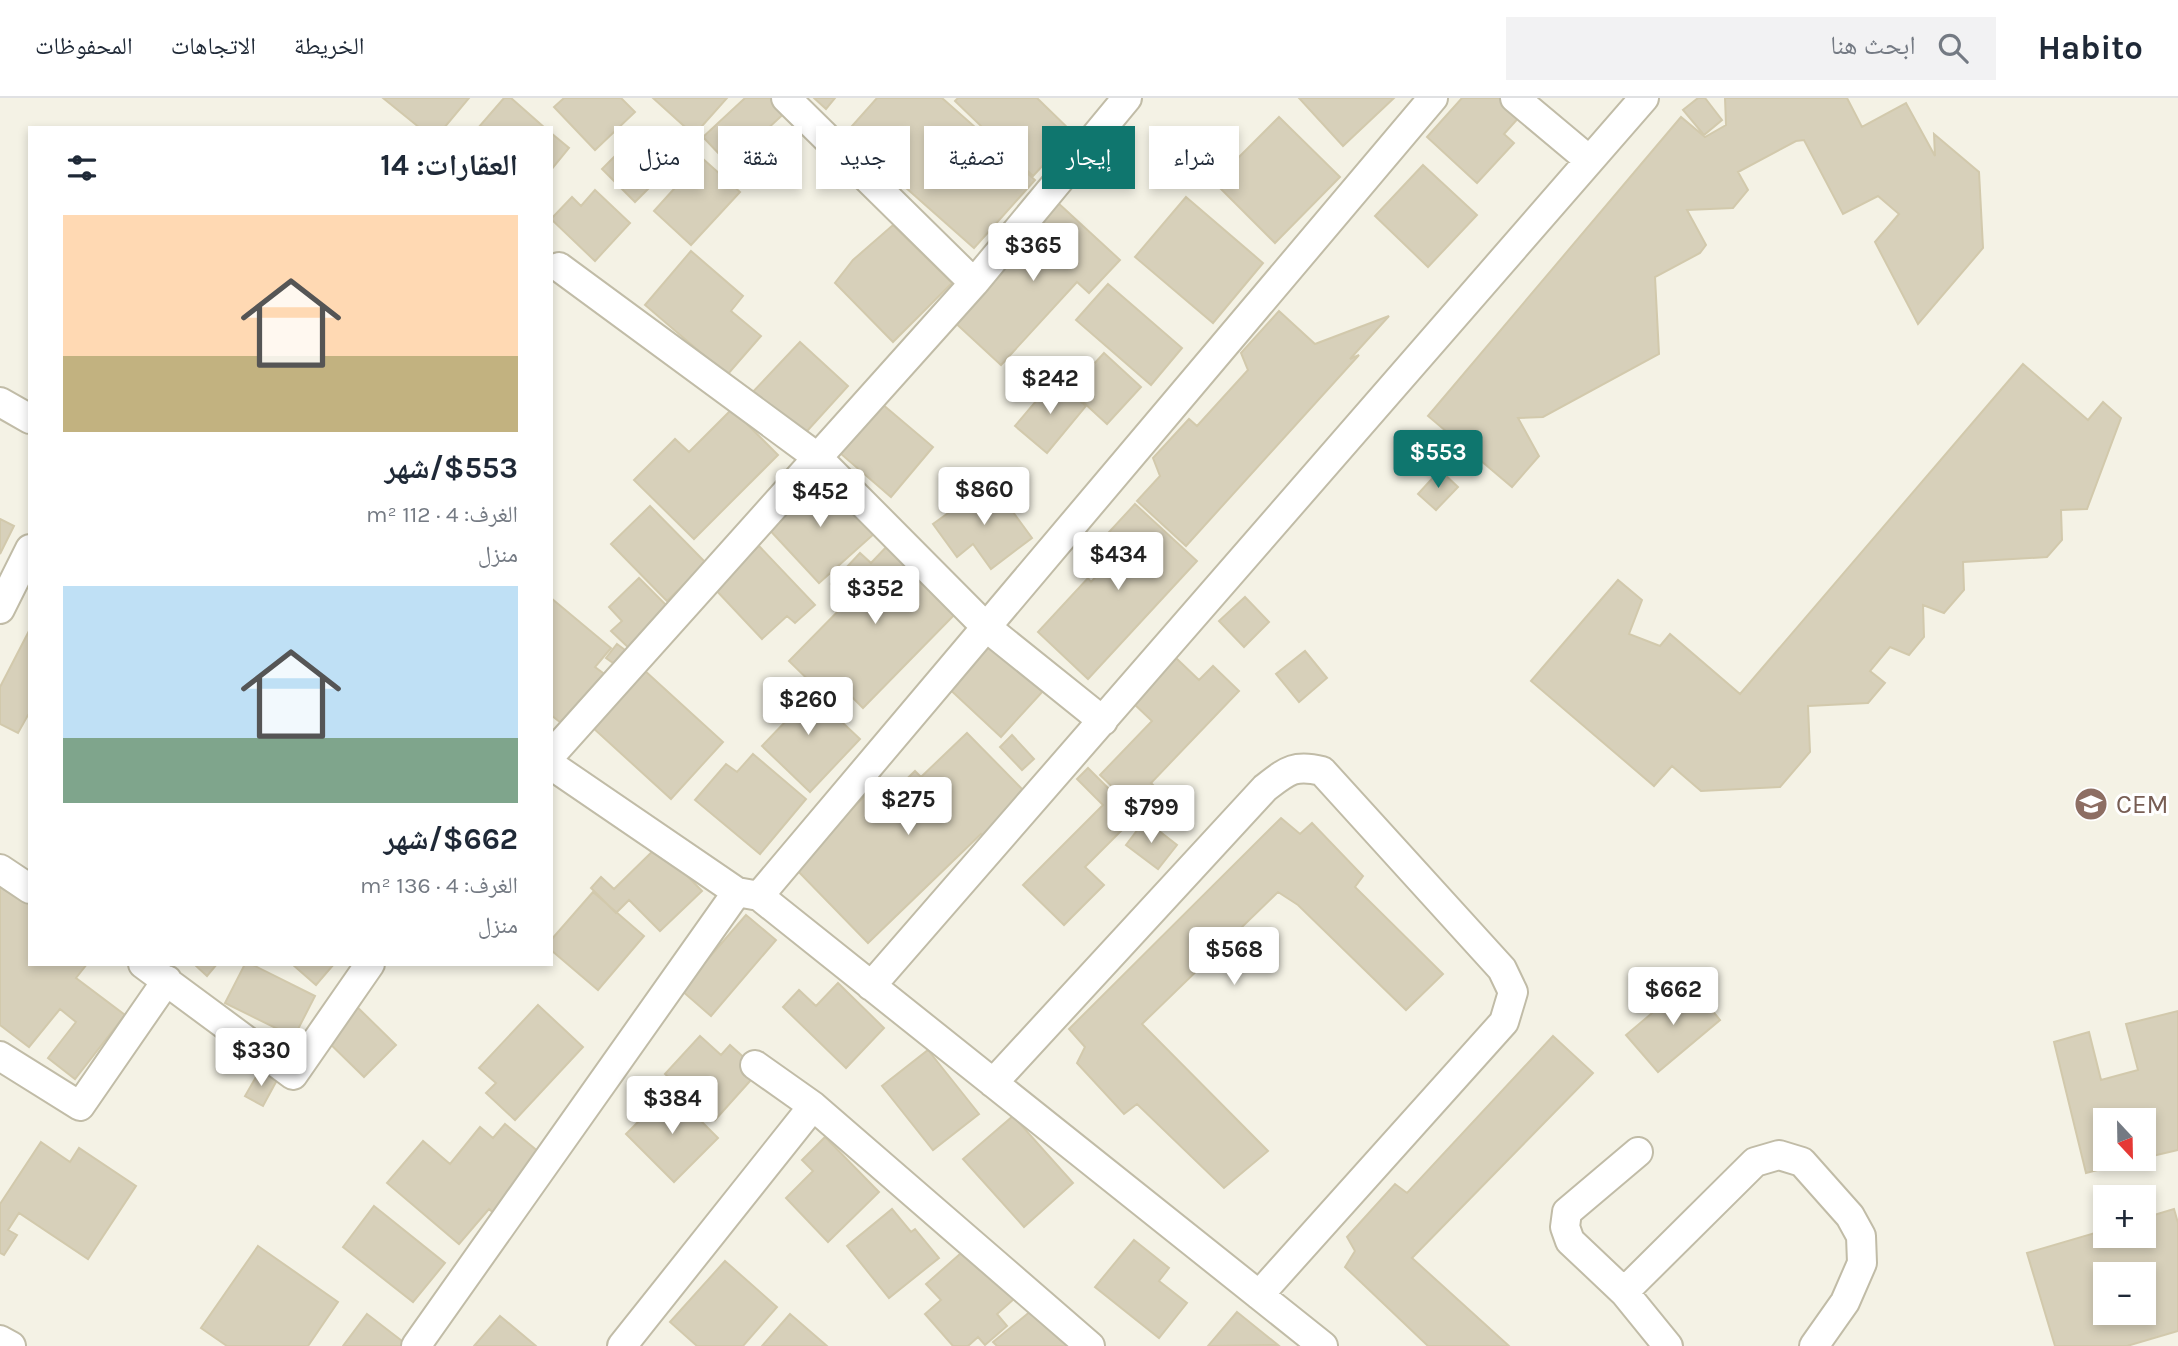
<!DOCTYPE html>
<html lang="ar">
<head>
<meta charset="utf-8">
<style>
  body { margin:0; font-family:Karla,"Noto Naskh Arabic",sans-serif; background:#f2f2f3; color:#1f2937; direction:rtl; height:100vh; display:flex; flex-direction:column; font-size:26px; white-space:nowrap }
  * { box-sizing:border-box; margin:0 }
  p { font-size:23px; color:#747a83 }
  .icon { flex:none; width:38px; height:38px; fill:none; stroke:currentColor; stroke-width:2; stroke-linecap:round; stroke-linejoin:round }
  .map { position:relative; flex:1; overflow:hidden; direction:ltr }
  .details { position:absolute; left:28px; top:28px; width:525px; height:840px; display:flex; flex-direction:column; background:#fff; border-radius:0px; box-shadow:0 4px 10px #0003; direction:rtl }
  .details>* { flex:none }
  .hud { position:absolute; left:574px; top:28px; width:665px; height:63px; direction:rtl; display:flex; gap:14px }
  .needle { width:46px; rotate:158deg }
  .tools { position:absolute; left:2093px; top:1010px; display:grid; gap:14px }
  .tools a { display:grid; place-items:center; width:63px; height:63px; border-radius:0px; background:#fff; box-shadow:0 4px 10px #0003; font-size:35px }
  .price { position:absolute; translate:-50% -60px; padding:0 16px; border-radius:7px; background:#fff; color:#222; font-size:23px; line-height:46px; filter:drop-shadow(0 2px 4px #0008) }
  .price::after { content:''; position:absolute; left:50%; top:42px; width:21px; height:16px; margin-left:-10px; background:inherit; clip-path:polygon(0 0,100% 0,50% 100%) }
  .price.on { background:#0f766e; color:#fff }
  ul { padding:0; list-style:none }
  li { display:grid; align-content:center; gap:14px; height:371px; padding:0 35px }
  li span { display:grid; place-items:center; height:217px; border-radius:0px; color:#555 }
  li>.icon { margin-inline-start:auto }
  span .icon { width:126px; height:126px; fill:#fffc; stroke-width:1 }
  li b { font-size:30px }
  h2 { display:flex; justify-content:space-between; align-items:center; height:84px; padding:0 35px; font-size:30px }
  .chip { padding:0 24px; border-radius:0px; background:#fff; box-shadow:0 4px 10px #0003; font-size:24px; line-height:63px }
  .chip.on { background:#0f766e; color:#fff }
  header { display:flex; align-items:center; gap:42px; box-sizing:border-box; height:98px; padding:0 35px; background:#fff; border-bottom:2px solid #e0e1e3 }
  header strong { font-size:33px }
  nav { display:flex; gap:38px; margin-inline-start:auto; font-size:24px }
  .search { width:490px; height:63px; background:#f2f2f3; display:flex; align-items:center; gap:18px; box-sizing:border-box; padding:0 24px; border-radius:0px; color:#747a83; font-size:26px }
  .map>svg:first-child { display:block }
  .building { fill:#d7d0ba; stroke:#d2c9ac; stroke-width:2; fill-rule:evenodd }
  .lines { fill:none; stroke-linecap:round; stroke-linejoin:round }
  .street-casing { stroke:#c1bca7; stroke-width:32 }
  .street { stroke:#fff; stroke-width:28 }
  .labels { text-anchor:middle; stroke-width:6; stroke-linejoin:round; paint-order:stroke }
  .education-label { font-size:26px; fill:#785e54; stroke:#fff; text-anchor:start }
</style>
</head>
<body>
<header>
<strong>Habito</strong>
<div class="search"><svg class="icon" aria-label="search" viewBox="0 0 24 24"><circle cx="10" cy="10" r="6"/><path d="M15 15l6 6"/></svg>ابحث هنا</div>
<nav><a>الخريطة</a><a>الاتجاهات</a><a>المحفوظات</a></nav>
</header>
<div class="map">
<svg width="2178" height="1248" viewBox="0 0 2178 1248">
  <rect width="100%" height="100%" fill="#f4f2e5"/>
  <path class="building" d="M383 0H469L444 30H420Z
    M504 0H511L545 30H478Z
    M564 0H621L635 14 595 52 554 9Z
    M653 0H727L694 37Z
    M745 0H781L790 10 751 46 762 59 741 79 703 39Z
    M814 0H835L826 11Z
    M877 0H942L1035 82 974 150 845 36Z
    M958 0H1037L1073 35 1033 78 955 3Z
    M1299 0H1394L1343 48Z
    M1462 0H1503L1521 17 1504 36 1514 45 1477 85 1427 39Z
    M1698 0H1705L1722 22 1704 37 1683 12Z
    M1725 0H1847L1862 29 1906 5 1935 58 1934 36 1979 74 1983 150 1918 226 1875 144 1899 116 1878 98 1843 116 1804 42 1796 43 1738 74 1748 92 1733 110 1687 112 1706 147 1700 155 1655 179 1659 256 1543 319 1518 320 1539 358 1512 389 1428 318 1681 19 1705 39 1726 27Z
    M1279 19 1340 79 1275 145 1214 84Z
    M641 32 674 65 635 104 602 71Z
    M551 35 569 50 551 72Z
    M702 60 740 94 691 147 654 113Z
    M1423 67 1477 117 1428 169 1375 118Z
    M595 92 630 125 595 163 551 121 572 99 581 108Z
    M1186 99 1263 165 1213 225 1135 159Z
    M1057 104 1120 162 1089 195 1077 184 1001 267 950 220Z
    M893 127 952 185 893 244 835 185 853 162Z
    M691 153 743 198 731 213 761 238 727 277 645 207Z
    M1108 186 1182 250 1151 287 1076 222Z
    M1279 213 1315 246 1389 218 1350 261 1359 257 1186 448 1137 403 1160 378 1153 360 1189 321 1197 328 1248 272 1241 255Z
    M800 244 848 288 798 343 749 298Z
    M1104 255 1141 289 1107 326 1070 292Z
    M2023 266 2088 322 2103 304 2121 320 2087 411 2061 412 2062 442 2047 459 1963 464 1964 492 1944 515 1923 507 1924 539 1909 557 1890 549 1870 573 1885 585 1868 605 1808 608 1810 654 1780 689 1701 693 1672 668 1654 688 1531 583 1618 482 1642 502 1629 536 1660 548 1670 536 1740 596Z
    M1054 282 1086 308 1047 355 1015 328Z
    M875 300 933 349 891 399 833 349Z
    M732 311 778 357 694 441 634 382 675 341 689 354Z
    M1440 372 1458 389 1436 412 1418 396Z
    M821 376 875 435 819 485 765 427Z
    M991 384 1032 440 991 471 973 446 957 459 933 426Z
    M1135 406 1197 463 1088 581 1038 534 1088 480 1091 484 1114 459 1099 445Z
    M650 408 706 465 667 503 611 446Z
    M0 421 14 428 0 456Z
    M891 444 960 511 863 610 839 586 826 599 789 563 848 503 831 486 860 455 871 465Z
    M759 448 815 507 795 525 787 518 762 541 714 490Z
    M639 480 670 511 630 551 611 533 622 523 609 509Z
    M1245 499 1269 524 1244 549 1219 523Z
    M551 500 611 550 595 569 607 578 565 628 551 617Z
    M30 531V618L28 617 18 635 0 626V589Z
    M986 541 1043 593 1001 639 944 586Z
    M617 546 629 555 619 569 606 560Z
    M1305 553 1327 580 1299 604 1276 576Z
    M1176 560 1199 582 1213 568 1239 593 1151 685 1168 702 1148 723 1100 677 1152 623 1133 605Z
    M644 572 723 644 671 701 592 629Z
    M796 581 860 641 810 694 762 648 788 621 772 607Z
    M967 635 1027 696 983 738 981 736 868 845 793 768 866 697 878 709 915 673 921 679Z
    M1012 637 1034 661 1022 672 1000 649Z
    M753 656 806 701 760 756 695 702 726 666 737 674Z
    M1088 670 1136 718 1085 769 1104 787 1064 827 1023 787 1103 707 1077 681Z
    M1281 720 1300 736 1312 725 1363 778 1355 789 1443 876 1406 912 1298 807 1278 794 1142 926 1268 1053 1224 1090 1137 1006 1124 1016 1077 965 1085 949 1069 931Z
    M1145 722 1177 747 1158 771 1126 747Z
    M658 748 702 793 660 833 629 802 616 815 591 790 601 779 614 791Z
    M0 778 30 799V866H87L76 880 125 917 75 981 48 960 76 924 60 911 29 949 0 927Z
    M593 794 644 838 598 892 551 852V842Z
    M746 817 776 842 711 918 681 892Z
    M194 866H217L207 878Z
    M245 866H251L315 898 294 939 225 905Z
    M292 866H334L316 887Z
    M1689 884 1720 922 1658 974 1626 937Z
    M838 885 884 930 846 970 783 909 799 892 816 908Z
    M349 901 396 947 364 979 317 933Z
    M538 907 583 949 515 1022 486 995 496 985 479 970Z
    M2178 913V1052L2144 1060V1022H2105V1060H2143L2086 1075 2054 944 2089 934 2101 982 2138 972 2126 926Z
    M700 938 721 957 730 947 759 973 715 1022 665 976Z
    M1553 938 1593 975 1412 1160 1509 1248H1428L1345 1169 1355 1153 1347 1139 1395 1086 1407 1095Z
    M928 952 979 1016 933 1052 882 988Z
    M260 972 277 982 263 1008 245 998Z
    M670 992 718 1040 674 1084 626 1036Z
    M1013 1018 1073 1085 1024 1129 963 1061Z
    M505 1026 546 1060 497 1118 489 1111 459 1146 387 1085 423 1043 450 1066 480 1029 493 1040Z
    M825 1039 879 1094 828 1144 786 1100 813 1073 802 1062Z
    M41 1044 70 1064 79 1050 136 1088 88 1161 19 1115 8 1132 17 1137 4 1157 0 1155V1106Z
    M374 1108 445 1165 413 1204 343 1149Z
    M892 1111 911 1134 915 1131 939 1160 889 1200 847 1148Z
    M2174 1111 2178 1125V1233L2127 1248H2055L2027 1155 2105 1132V1138H2144V1120ZM2105 1176H2144V1214H2105Z
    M1134 1142 1169 1170 1159 1183 1187 1205 1159 1240 1095 1189Z
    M258 1148 338 1204 308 1248H227L201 1230Z
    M968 1149 1014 1201 997 1216 1007 1228 985 1247 978 1239 968 1248H953L925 1216 941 1202 926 1186Z
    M725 1163 777 1209 743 1248H697L670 1224Z
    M1037 1208 1071 1248H997L993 1244Z
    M1237 1214 1278 1247 1208 1248Z
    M367 1216 406 1246 404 1248H343Z
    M790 1216 827 1248H762Z
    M500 1218 536 1248H474Z"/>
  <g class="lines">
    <defs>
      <path id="street" d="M786 0 974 185
        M1515 0 1589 62
        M559 169 817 359 986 529 1103 623
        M0 304 30 321
        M0 511 30 451
        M551 657 974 185 1127 0
        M551 667 737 794 759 798 1323 1248
        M0 771 30 791
        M759 798 1433 0
        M143 866 293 977 370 866
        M871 888 1644 0
        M0 958 80 1008 167 882
        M755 967 813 1008 1090 1248
        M993 985 1265 690C1287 673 1294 666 1322 673L1502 871 1513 894 1504 924 1259 1197
        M1638 1054 1567 1114 1565 1129 1570 1143 1624 1194 1755 1064 1779 1057 1802 1064 1850 1118 1861 1138 1862 1165 1845 1204 1814 1248
        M1624 1194 1668 1248
        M0 1242 11 1248
        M416 1248 737 794
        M622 1248 813 1008"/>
    </defs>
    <use href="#street" class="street-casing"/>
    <use href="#street" class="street"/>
  </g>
  <defs>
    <symbol id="school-disc" viewBox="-11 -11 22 22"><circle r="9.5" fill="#8d6e63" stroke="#fff"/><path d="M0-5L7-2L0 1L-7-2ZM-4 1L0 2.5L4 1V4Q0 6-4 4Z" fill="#fff"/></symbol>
  </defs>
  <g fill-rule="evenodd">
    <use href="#school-disc" x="2072" y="687" width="38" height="38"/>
  </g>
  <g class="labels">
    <g class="education-label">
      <text x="2116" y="715">CEM</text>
    </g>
  </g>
</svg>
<div class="tools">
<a><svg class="needle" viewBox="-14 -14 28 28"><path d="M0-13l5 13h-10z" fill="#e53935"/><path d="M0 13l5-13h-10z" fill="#747a83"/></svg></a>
<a>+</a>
<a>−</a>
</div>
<b class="price" style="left:1033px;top:185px">$365</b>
<b class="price" style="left:1050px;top:318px">$242</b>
<b class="price on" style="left:1438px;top:392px">$553</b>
<b class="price" style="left:984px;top:429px">$860</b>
<b class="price" style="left:820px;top:431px">$452</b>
<b class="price" style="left:1118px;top:494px">$434</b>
<b class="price" style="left:875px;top:528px">$352</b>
<b class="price" style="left:808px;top:639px">$260</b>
<b class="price" style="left:908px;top:739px">$275</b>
<b class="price" style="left:1151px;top:747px">$799</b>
<b class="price" style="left:1234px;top:889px">$568</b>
<b class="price" style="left:1673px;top:929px">$662</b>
<b class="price" style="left:261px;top:990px">$330</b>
<b class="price" style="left:672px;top:1038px">$384</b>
<div class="hud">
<a class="chip">شراء</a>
<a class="chip on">إيجار</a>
<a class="chip">تصفية</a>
<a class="chip">جديد</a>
<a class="chip">شقة</a>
<a class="chip">منزل</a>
</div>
<section class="details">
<h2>العقارات: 14<svg class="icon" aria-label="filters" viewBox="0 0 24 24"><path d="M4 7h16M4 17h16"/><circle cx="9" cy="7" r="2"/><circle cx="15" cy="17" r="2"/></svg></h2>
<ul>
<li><span style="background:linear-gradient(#ffd9b3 65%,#c2b280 0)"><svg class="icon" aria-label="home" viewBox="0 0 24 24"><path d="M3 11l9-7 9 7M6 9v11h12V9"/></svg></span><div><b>$553/شهر</b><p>الغرف: 4 · 112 m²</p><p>منزل</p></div></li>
<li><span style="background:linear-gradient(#bfe0f5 70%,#7fa58c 0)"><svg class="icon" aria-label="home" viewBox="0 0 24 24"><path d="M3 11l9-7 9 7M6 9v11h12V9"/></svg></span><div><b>$662/شهر</b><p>الغرف: 4 · 136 m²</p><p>منزل</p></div></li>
</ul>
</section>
</div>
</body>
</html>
